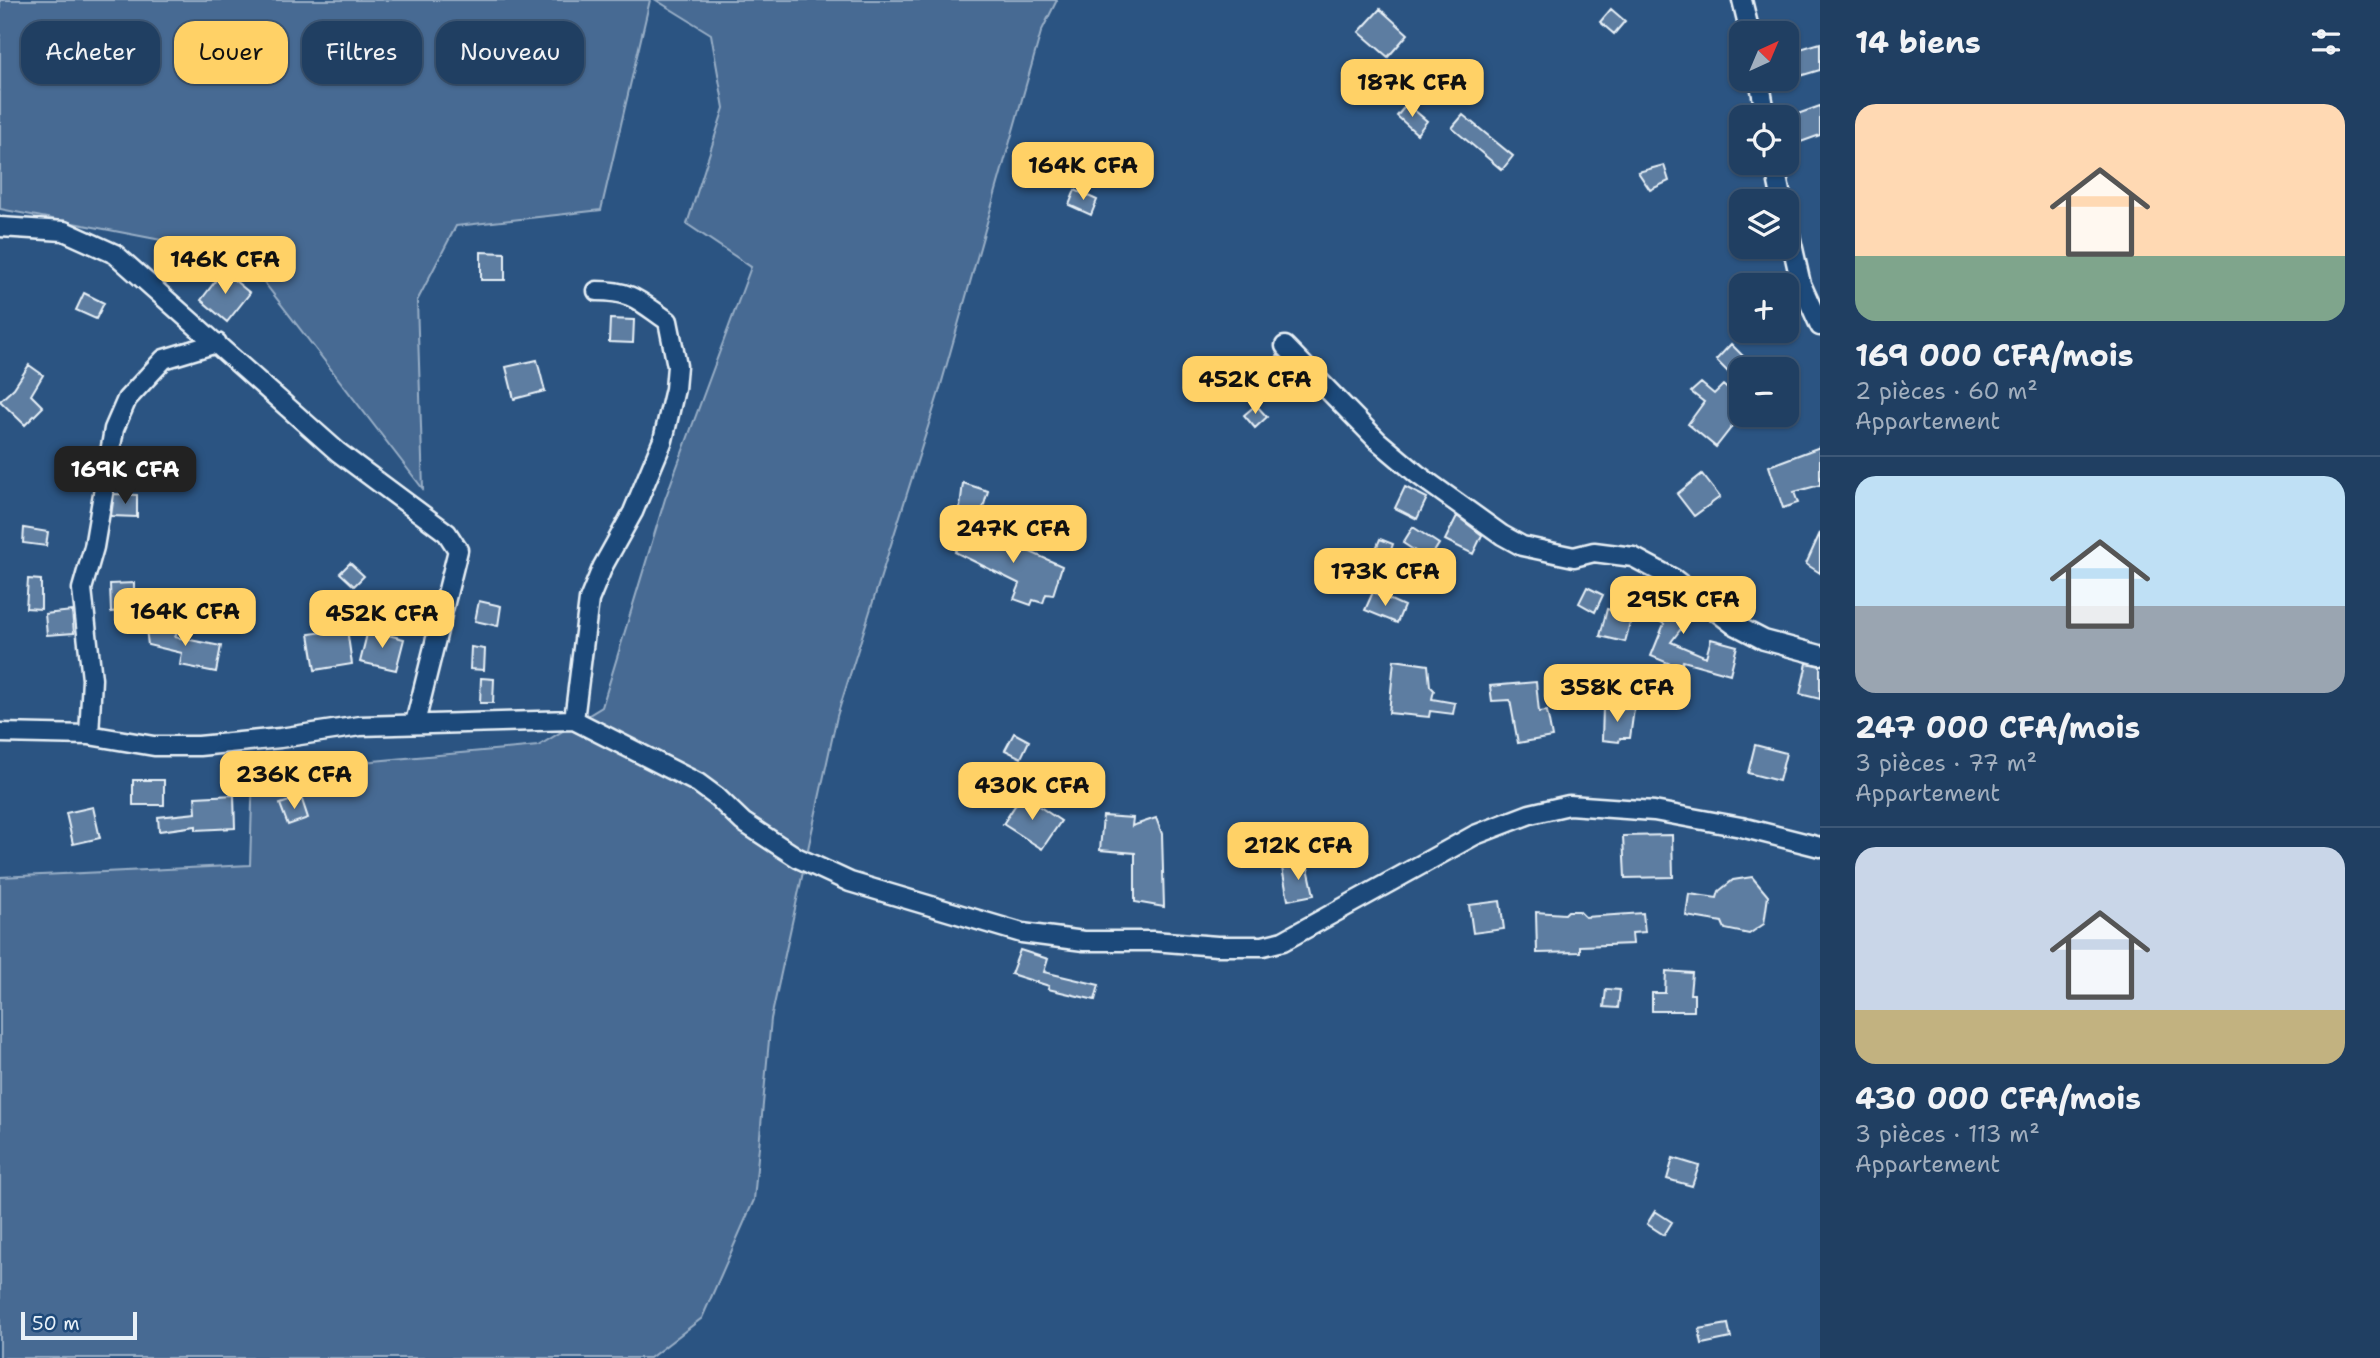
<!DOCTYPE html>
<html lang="fr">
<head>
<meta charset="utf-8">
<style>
  body { margin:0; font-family:"Shantell Sans",sans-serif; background:#2d4a6b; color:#f1f3f6; height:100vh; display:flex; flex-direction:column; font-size:26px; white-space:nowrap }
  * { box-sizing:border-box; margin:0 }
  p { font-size:23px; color:#a2afbe }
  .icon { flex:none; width:38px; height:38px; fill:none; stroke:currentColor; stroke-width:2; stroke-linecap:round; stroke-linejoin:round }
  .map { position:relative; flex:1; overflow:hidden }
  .drawer { display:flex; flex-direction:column; background:#203f62; width:560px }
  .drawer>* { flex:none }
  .banner { position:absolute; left:21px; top:21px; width:665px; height:63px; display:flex; gap:14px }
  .needle { width:46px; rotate:44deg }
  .controls { position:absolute; left:1729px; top:21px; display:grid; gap:14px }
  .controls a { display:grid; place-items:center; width:70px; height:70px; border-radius:14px; background:#203f62; box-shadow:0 2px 5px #0004,0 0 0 2px #3d5877; font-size:35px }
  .scale { position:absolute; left:21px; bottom:18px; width:116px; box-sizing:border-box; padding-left:7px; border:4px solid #e8f1f8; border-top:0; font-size:19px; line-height:24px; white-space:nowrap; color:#e8f1f8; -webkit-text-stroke:5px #1f4a7a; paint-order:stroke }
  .price { position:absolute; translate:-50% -60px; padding:0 16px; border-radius:14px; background:#ffd166; color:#111; font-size:23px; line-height:46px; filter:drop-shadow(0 2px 4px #0008) }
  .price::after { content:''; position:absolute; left:50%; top:42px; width:21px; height:16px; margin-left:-10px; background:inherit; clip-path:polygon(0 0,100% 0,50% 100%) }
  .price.active { background:#222; color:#fff }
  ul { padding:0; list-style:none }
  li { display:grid; align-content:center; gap:14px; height:371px; padding:0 35px }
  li+li { border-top:2px solid #3d5877 }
  li span { display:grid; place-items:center; height:217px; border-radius:21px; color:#555 }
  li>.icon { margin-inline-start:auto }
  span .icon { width:126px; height:126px; fill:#fffc; stroke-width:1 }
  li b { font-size:30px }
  h2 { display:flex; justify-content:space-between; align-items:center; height:84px; padding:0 35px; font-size:30px }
  .chip { padding:0 24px; border-radius:21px; background:#203f62; box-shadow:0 2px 5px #0004,0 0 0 2px #3d5877; font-size:24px; line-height:63px }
  .chip.active { background:#ffd166; color:#111 }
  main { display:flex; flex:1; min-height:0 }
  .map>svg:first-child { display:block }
  .green { fill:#476b93; stroke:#98aec6; stroke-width:2 }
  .building { fill:#5d7da1; stroke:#e8f1f8; stroke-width:2 }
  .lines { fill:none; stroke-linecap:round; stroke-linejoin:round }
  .street-casing { stroke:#e8f1f8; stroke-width:23 }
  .street { stroke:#1f4a7a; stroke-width:18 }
</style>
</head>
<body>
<main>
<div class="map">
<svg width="1820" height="1358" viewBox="0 0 1820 1358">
  <rect width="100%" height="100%" fill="#2b5482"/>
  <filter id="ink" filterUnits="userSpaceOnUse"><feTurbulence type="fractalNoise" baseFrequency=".0143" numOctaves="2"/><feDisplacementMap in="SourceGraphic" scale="14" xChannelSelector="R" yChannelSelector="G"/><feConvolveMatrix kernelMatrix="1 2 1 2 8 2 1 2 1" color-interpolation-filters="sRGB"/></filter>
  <g filter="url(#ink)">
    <path class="green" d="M0 0H650L601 210 456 226 417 301 423 489 244 256 0 209Z
      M656 0H1057L1041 32 939 392 837 716 771 1019 754 1200 702 1318 650 1358H0V877L250 865 253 772 538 746 602 707 665 499 751 267 687 224 724 108 711 34Z"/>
    <path class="building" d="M1380 9 1408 34 1388 57 1359 32Z
      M1611 9 1625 21 1614 34 1600 22Z
      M1820 43V70L1793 78 1787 53Z
      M1407 104 1427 121 1417 134 1397 116Z
      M1820 106V135L1798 143 1789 117Z
      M1463 115 1513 156 1502 170 1452 128Z
      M1664 165 1669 181 1650 190 1638 172Z
      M1075 190 1097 200 1091 215 1069 205Z
      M481 252 505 253V280H481Z
      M223 271 250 293 227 322 201 300Z
      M84 293 104 303 96 319 76 310Z
      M610 319 634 320 633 343 609 342Z
      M1731 344 1745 358 1730 374 1716 360Z
      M1278 355 1307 385 1301 394 1267 369Z
      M537 360 545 391 514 399 506 367Z
      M29 365 43 375 31 395 43 407 25 425 0 401 14 388Z
      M1701 383 1714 394 1723 385 1741 401V415L1716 447 1688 424 1704 402 1691 392Z
      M1256 405 1267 417 1255 428 1244 415Z
      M1820 447V485L1794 492 1798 503 1783 508 1769 466Z
      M69 452 84 457 78 474 64 469Z
      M1702 474 1720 497 1694 516 1677 494Z
      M963 483 988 491 979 522 959 515Z
      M1405 487 1427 498 1417 519 1395 508Z
      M114 494 137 495V517L111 516Z
      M1457 516 1482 535 1473 554 1445 540Z
      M1413 527 1439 544 1429 560 1403 543Z
      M24 528 48 532 46 546 23 543Z
      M969 528 998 544 1002 536 1029 549 1028 551 1062 566 1053 595 1046 594 1043 603 1033 600 1031 605 1014 599 1020 584 955 552Z
      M1820 533V573L1806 564Z
      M1380 539 1393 544 1387 561 1373 556Z
      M350 563 364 576 354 586 340 573Z
      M28 579 41 580V609L26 608Z
      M134 583V609L111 612 110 584Z
      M1659 584 1672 592 1670 594 1693 613 1671 642 1706 657 1711 639 1737 646 1730 674 1683 661 1680 668 1651 656 1664 624 1642 611Z
      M1587 587 1603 595 1595 612 1579 603Z
      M1373 592 1404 606 1397 623 1365 610Z
      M479 601 501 606 498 626 475 621Z
      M1607 609 1632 616 1625 642 1600 636Z
      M72 611 74 633 47 635 45 614Z
      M145 621 177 633 175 637 221 646 216 672 180 665 182 653 148 645Z
      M347 629 352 664 315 670 309 634Z
      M368 630 404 639 396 670 360 662Z
      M471 647 485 649 484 670 470 669Z
      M1394 660 1428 665 1430 686 1434 690 1432 699 1455 703 1453 714 1430 711 1429 717 1389 713Z
      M1807 663 1820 666V699L1800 694Z
      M481 678 494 679 493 703H480Z
      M1536 682 1539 712 1547 711 1552 737 1518 743 1510 700 1492 701 1490 686Z
      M1603 707 1634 709 1630 738H1620L1619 742 1602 740Z
      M1014 733 1029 741 1021 758 1005 750Z
      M1755 745 1786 753 1779 781 1748 773Z
      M133 780H164V805H133Z
      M234 795 235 828 196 830V826L159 831 158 817 196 813 195 797Z
      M1022 795 1061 821 1042 849 1003 824Z
      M301 797 308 818 288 825 280 804Z
      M93 807 100 838 73 844 66 813Z
      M1103 816 1133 818 1132 826 1156 818 1162 834 1164 907 1135 902V853L1100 850Z
      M1672 835 1673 877 1625 878 1623 836Z
      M1307 863 1314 895 1288 900 1282 868Z
      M1752 877 1768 896 1764 924 1749 934 1725 929 1722 922 1686 916 1689 894 1717 898 1719 891 1733 880Z
      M1500 901 1504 929 1473 933 1469 905Z
      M1568 911H1579L1585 917 1643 913 1645 932 1632 933 1633 944 1580 946V952L1537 953 1536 912 1565 914Z
      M1020 950 1048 959 1044 972 1099 985 1095 1000 1048 989 1049 986 1011 974Z
      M1666 971 1692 973 1690 994H1694V1011H1652V993H1665Z
      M1606 989 1620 990 1618 1008 1604 1007Z
      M1673 1158 1699 1166 1692 1186 1667 1179Z
      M1655 1211 1672 1222 1664 1235 1647 1224Z
      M1728 1324 1731 1338 1702 1344 1699 1329Z"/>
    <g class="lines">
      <defs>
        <path id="street" d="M1742 0 1750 33
          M1759 79 1766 117
          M1774 163 1782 201
          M1787 222 1801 284 1820 326
          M0 227 64 231 115 254 338 452 447 533 458 550 415 723
          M1285 346 1378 441 1417 474 1502 535 1522 546 1574 557 1594 552 1633 557 1674 579 1733 624 1764 640 1820 655
          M574 720 589 600 603 566 633 512 663 440 675 389 677 366 668 321C640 302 633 291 597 291
          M0 733 89 735 154 746H199L280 738 360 726 574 720 698 783 717 797 743 822 798 858 850 882 1022 933 1084 941H1153L1217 946H1263L1283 941 1475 835 1530 814 1569 805 1654 811 1741 827 1820 847
          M89 735 92 679 82 589 94 547 114 429 127 399 164 359 217 343"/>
      </defs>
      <use href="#street" class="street-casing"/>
      <use href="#street" class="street"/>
    </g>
  </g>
</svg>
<div class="controls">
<a><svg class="needle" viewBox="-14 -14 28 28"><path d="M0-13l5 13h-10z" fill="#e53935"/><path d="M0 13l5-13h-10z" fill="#a2afbe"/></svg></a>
<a><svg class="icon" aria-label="locate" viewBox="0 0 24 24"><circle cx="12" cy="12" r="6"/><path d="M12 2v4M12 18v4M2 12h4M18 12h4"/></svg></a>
<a><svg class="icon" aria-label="layers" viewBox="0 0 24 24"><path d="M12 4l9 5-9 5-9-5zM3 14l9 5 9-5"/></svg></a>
<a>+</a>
<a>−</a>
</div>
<div class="scale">50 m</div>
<b class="price" style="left:1412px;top:119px">187K CFA</b>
<b class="price" style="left:1083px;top:202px">164K CFA</b>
<b class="price" style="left:225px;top:296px">146K CFA</b>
<b class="price" style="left:1255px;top:416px">452K CFA</b>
<b class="price active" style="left:125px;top:506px">169K CFA</b>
<b class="price" style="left:1013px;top:565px">247K CFA</b>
<b class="price" style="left:1385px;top:608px">173K CFA</b>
<b class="price" style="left:1683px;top:636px">295K CFA</b>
<b class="price" style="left:185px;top:648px">164K CFA</b>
<b class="price" style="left:382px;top:650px">452K CFA</b>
<b class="price" style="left:1617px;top:724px">358K CFA</b>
<b class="price" style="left:294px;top:811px">236K CFA</b>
<b class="price" style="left:1032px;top:822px">430K CFA</b>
<b class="price" style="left:1298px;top:882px">212K CFA</b>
<div class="banner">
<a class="chip">Acheter</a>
<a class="chip active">Louer</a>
<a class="chip">Filtres</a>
<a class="chip">Nouveau</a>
</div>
</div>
<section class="drawer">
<h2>14 biens<svg class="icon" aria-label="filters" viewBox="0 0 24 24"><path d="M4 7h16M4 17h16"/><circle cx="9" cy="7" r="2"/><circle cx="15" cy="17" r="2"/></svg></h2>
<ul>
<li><span style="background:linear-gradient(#ffd9b3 70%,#7fa58c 0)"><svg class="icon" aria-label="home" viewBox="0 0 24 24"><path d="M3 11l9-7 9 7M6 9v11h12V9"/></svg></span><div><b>169 000 CFA/mois</b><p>2 pièces · 60 m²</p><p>Appartement</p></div></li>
<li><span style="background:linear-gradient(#bfe0f5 60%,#9aa5b1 0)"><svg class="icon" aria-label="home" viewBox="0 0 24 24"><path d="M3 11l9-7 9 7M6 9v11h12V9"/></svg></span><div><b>247 000 CFA/mois</b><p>3 pièces · 77 m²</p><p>Appartement</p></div></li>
<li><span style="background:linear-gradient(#c9d6e8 75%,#c2b280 0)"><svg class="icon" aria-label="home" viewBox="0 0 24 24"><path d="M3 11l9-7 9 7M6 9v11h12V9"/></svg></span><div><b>430 000 CFA/mois</b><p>3 pièces · 113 m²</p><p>Appartement</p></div></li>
</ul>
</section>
</main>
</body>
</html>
